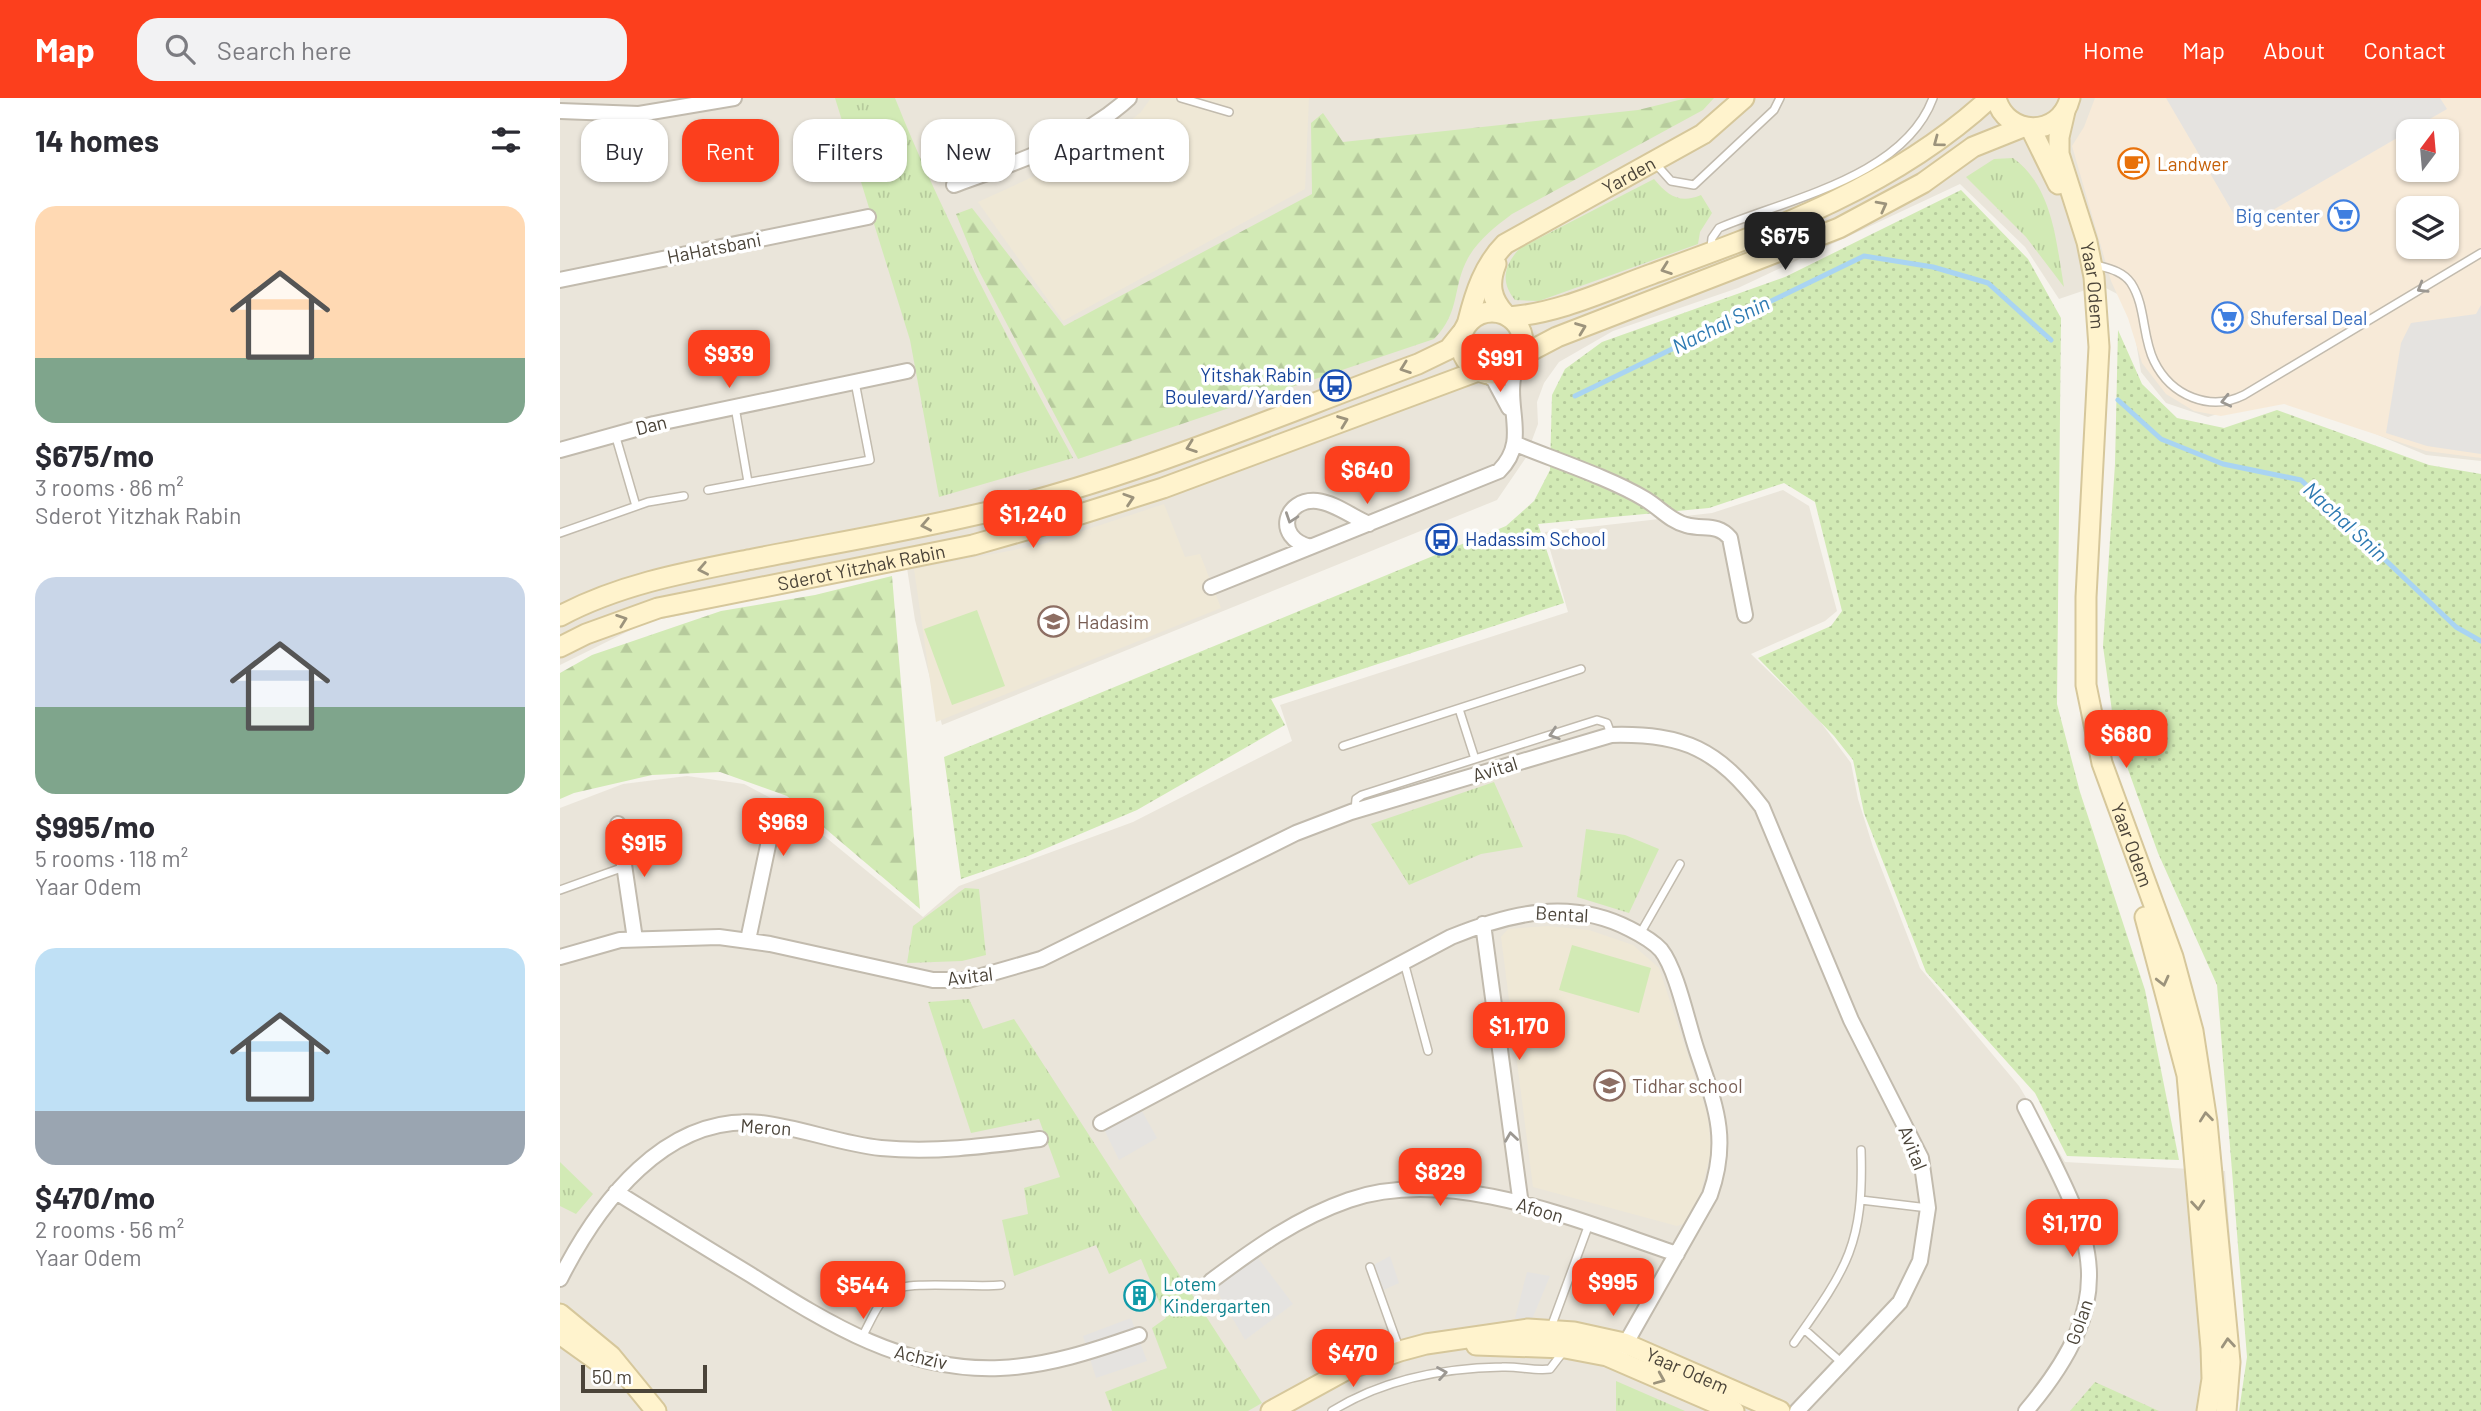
<!DOCTYPE html>
<html lang="en">
<head>
<meta charset="utf-8">
<style>
  body { margin:0; font-family:Barlow,sans-serif; background:#f2f2f3; color:#2b2b33; height:100vh; display:flex; flex-direction:column; font-size:26px; white-space:nowrap }
  * { box-sizing:border-box; margin:0 }
  p { font-size:23px; color:#7c7c81 }
  .icon { flex:none; width:38px; height:38px; fill:none; stroke:currentColor; stroke-width:2; stroke-linecap:round; stroke-linejoin:round }
  .map { position:relative; flex:1; overflow:hidden }
  .sheet { display:flex; flex-direction:column; background:#fff; width:560px }
  .sheet>* { flex:none }
  .banner { position:absolute; left:21px; top:21px; width:665px; height:63px; display:flex; gap:14px }
  .needle { width:46px; rotate:16deg }
  .buttons { position:absolute; left:1836px; top:21px; display:grid; gap:14px }
  .buttons a { display:grid; place-items:center; width:63px; height:63px; border-radius:14px; background:#fff; box-shadow:0 2px 5px #0004; font-size:35px }
  .scale { position:absolute; left:21px; bottom:18px; width:126px; box-sizing:border-box; padding-left:7px; border:4px solid #4b4439; border-top:0; font-size:19px; line-height:24px; white-space:nowrap; color:#4b4439; -webkit-text-stroke:5px #fff; paint-order:stroke }
  .price { position:absolute; translate:-50% -60px; padding:0 16px; border-radius:14px; background:#fc3f1d; color:#fff; font-size:23px; line-height:46px; filter:drop-shadow(0 2px 4px #0008) }
  .price::after { content:''; position:absolute; left:50%; top:42px; width:21px; height:16px; margin-left:-10px; background:inherit; clip-path:polygon(0 0,100% 0,50% 100%) }
  .price.current { background:#222; color:#fff }
  ul { padding:0; list-style:none }
  li { display:grid; align-content:center; gap:14px; height:371px; padding:0 35px }
  li span { display:grid; place-items:center; height:217px; border-radius:21px; color:#555 }
  li>.icon { margin-inline-start:auto }
  span .icon { width:126px; height:126px; fill:#fffc; stroke-width:1 }
  li b { font-size:30px }
  h2 { display:flex; justify-content:space-between; align-items:center; height:84px; padding:0 35px; font-size:30px }
  .tag { padding:0 24px; border-radius:21px; background:#fff; box-shadow:0 2px 5px #0004; font-size:24px; line-height:63px }
  .tag.current { background:#fc3f1d; color:#fff }
  header { display:flex; align-items:center; gap:42px; box-sizing:border-box; height:98px; padding:0 35px; background:#fc3f1d; color:#fff }
  header strong { font-size:33px }
  nav { display:flex; gap:38px; margin-inline-start:auto; font-size:24px }
  .search { width:490px; height:63px; background:#f2f2f3; display:flex; align-items:center; gap:18px; box-sizing:border-box; padding:0 24px; border-radius:21px; color:#7c7c81; font-size:26px }
  main { display:flex; flex:1; min-height:0 }
  .map>svg:first-child { display:block }
  .residential { fill:#eae5da; fill-rule:evenodd }
  .commercial { fill:#f7ead8; fill-rule:evenodd }
  .education { fill:#efe8d6 }
  .grass { fill:url(#grass-dots) }
  .forest { fill:url(#forest-firs) }
  .park { fill:url(#park-tufts) }
  .pitch { fill:#d2eab5 }
  .parking { fill:#e5e3e0 }
  .lines { fill:none; stroke-linecap:round; stroke-linejoin:round }
  .stream { stroke:#a9d4f2; stroke-width:5 }
  .lane-casing { stroke:#c2bbae; stroke-width:10 }
  .street-casing { stroke:#c2bbae; stroke-width:18 }
  .secondary-casing { stroke:#d6c79b; stroke-width:23 }
  .lane { stroke:#fff; stroke-width:7 }
  .street { stroke:#fff; stroke-width:14 }
  .secondary { stroke:#fff3cd; stroke-width:19 }
  .oneway { stroke:#9c937c }
  .oneway2 { stroke:#9c9892 }
  .labels { text-anchor:middle; stroke-width:7; stroke-linejoin:round; paint-order:stroke }
  .food-label { font-size:19px; fill:#c56008; stroke:#fff; text-anchor:start }
  .street-label { font-size:19px; fill:#4b4439; stroke:#fff }
  .shop-label { font-size:19px; fill:#366cbe; stroke:#fff; text-anchor:end }
  .transit-label { font-size:19px; fill:#164399; stroke:#fff; text-anchor:end }
  .education-label { font-size:19px; fill:#785e54; stroke:#fff; text-anchor:start }
  .culture-label { font-size:19px; fill:#0d838f; stroke:#fff; text-anchor:start }
  .water-label { font-size:21px; font-style:italic; fill:#2e7ab2; stroke:#fff }
</style>
</head>
<body>
<header>
<strong>Map</strong>
<div class="search"><svg class="icon" aria-label="search" viewBox="0 0 24 24"><circle cx="10" cy="10" r="6"/><path d="M15 15l6 6"/></svg>Search here</div>
<nav><a>Home</a><a>Map</a><a>About</a><a>Contact</a></nav>
</header>
<main>
<section class="sheet">
<h2>14 homes<svg class="icon" aria-label="filters" viewBox="0 0 24 24"><path d="M4 7h16M4 17h16"/><circle cx="9" cy="7" r="2"/><circle cx="15" cy="17" r="2"/></svg></h2>
<ul>
<li><span style="background:linear-gradient(#ffd9b3 70%,#7fa58c 0)"><svg class="icon" aria-label="home" viewBox="0 0 24 24"><path d="M3 11l9-7 9 7M6 9v11h12V9"/></svg></span><div><b>$675/mo</b><p>3 rooms · 86 m²</p><p>Sderot Yitzhak Rabin</p></div></li>
<li><span style="background:linear-gradient(#c9d6e8 60%,#7fa58c 0)"><svg class="icon" aria-label="home" viewBox="0 0 24 24"><path d="M3 11l9-7 9 7M6 9v11h12V9"/></svg></span><div><b>$995/mo</b><p>5 rooms · 118 m²</p><p>Yaar Odem</p></div></li>
<li><span style="background:linear-gradient(#bfe0f5 75%,#9aa5b1 0)"><svg class="icon" aria-label="home" viewBox="0 0 24 24"><path d="M3 11l9-7 9 7M6 9v11h12V9"/></svg></span><div><b>$470/mo</b><p>2 rooms · 56 m²</p><p>Yaar Odem</p></div></li>
</ul>
</section>
<div class="map">
<svg width="1921" height="1313" viewBox="0 0 1921 1313">
  <defs>
    <pattern id="grass-dots" width="8" height="8" patternUnits="userSpaceOnUse" patternTransform="scale(1.75)"><rect width="8" height="8" fill="#d2eab5"/><path d="M2 2h.1M6 6h.1" fill="none" stroke="#b6ca9c" stroke-width="1.8" stroke-linecap="round"/></pattern>
    <pattern id="forest-firs" width="22" height="20" patternUnits="userSpaceOnUse" patternTransform="scale(1.75)"><rect width="22" height="20" fill="#d2eab5"/><path d="M5 1l3.5 6h-7zM16 11l3.5 6h-7z" fill="#b6ca9c"/></pattern>
    <pattern id="park-tufts" width="24" height="20" patternUnits="userSpaceOnUse" patternTransform="scale(1.75)"><rect width="24" height="20" fill="#d2eab5"/><path d="M3 7l-1-3M5 7V3M7 7l1-3M15 17l-1-3M17 17v-4M19 17l1-3" fill="none" stroke="#b6ca9c"/></pattern>
  </defs>
  <rect width="100%" height="100%" fill="#f6f3ec"/>
  <path class="residential" d="M0 0H1921V363L1866 357 1720 296 1648 319 1606 305 1581 274 1569 202 1540 187 1499 201 1465 149 1400 86 1178 190 1053 233 999 264 984 285 977 304 978 326 965 361 937 402 382 627 355 522 347 470 87 524 0 567ZM1848 33H1886V72H1848ZM1848 110H1886V149H1848Z
    M1223 392 1249 408 1277 513 1265 523 1191 556 1259 622 1291 665 1298 701 1313 749 1360 870 1459 988 1505 1064 1665 1073 1677 1234 1679 1301 1674 1313H0V710L63 686 127 678 184 686 230 710 363 819 399 788 573 724 732 643 720 607 1008 514 985 434 1152 415Z"/>
  <path class="commercial" d="M1535 0H1921V360L1866 353 1724 306 1661 318 1634 313 1606 296 1582 265 1568 220 1551 183 1512 48 1524 29ZM1848 33H1886V72H1848ZM1848 110H1886V149H1848Z"/>
  <path class="education" d="M591 0H749L745 91 503 223 418 104 516 59 549 40 581 14Z
    M604 406 625 459 640 456 661 510 376 624 354 471 480 447Z
    M987 828 1029 832 1073 847 1099 870 1148 1018 1151 1054 1138 1105 1131 1121 1126 1125 1117 1128 973 1089 941 839 948 831Z"/>
  <path class="grass" d="M1401 92 1468 161 1501 220 1497 606 1520 694 1585 892 1619 1062 1507 1058 1475 995 1366 874 1304 715 1293 662 1274 638 1198 560 1271 528 1282 513 1255 404 1224 385 1149 410 978 426 1004 505 711 601 725 627 577 712 468 758 401 781 384 659 946 428 974 403 990 372 992 297 1005 271 1042 244 1225 179Z
    M1558 232 1582 286 1617 320 1664 330 1717 312 1869 367 1921 376V1313H1679L1687 1259 1657 887 1598 755 1555 635 1543 548 1555 366Z
    M1535 1284 1599 1313H1510Z"/>
  <path class="forest" d="M1127 0H1154L1143 12 952 116C935 129 919 141 908 160 892 189 901 214 874 241L518 361 419 173 396 116 412 110 504 228 752 96 751 25 763 15 783 44 1078 12Z
    M332 478 360 811 227 698 160 674 92 677 14 695 0 701V575L32 557 161 513 255 497Z"/>
  <path class="park" d="M275 0H335C385 125 449 242 513 360L379 399 350 242Z
    M1453 60C1493 89 1496 143 1504 189L1466 139 1406 79 1434 61Z
    M1094 81C1108 98 1120 106 1141 97L1152 115 1140 134 1138 146 979 203 955 202C940 184 944 167 960 150Z
    M934 684 963 749 921 756 849 787 811 726Z
    M1026 731 1065 737 1099 751 1069 815 1017 799Z
    M405 790 419 791 426 857 402 863 347 865 353 828Z
    M409 901 423 931 454 921 702 1305 688 1313H552L545 1294 607 1270 592 1230 606 1220 581 1161 549 1176 536 1147 454 1178 442 1122 468 1116 464 1090 500 1079 479 1021 411 1035 368 904Z
    M0 1064 33 1096 16 1116 0 1108Z
    M1056 1283 1125 1313H1056Z"/>
  <path class="pitch" d="M417 512 445 588 392 607 364 531Z
    M1012 847 1091 870 1079 915 999 892Z"/>
  <path class="parking" d="M1606 0H1880L1887 11 1682 130Z
    M1921 207V356L1867 348 1826 335 1841 245 1851 225 1916 216Z
    M578 1006 597 1040 559 1062 541 1025Z
    M692 1152 733 1206 685 1242 651 1183Z
    M830 1158 839 1185 819 1194 810 1169Z
    M967 1174 990 1178 968 1231 952 1232Z
    M571 1220 587 1263 536 1280 523 1238Z"/>
  <g class="lines">
    <path class="stream" d="M1015 298 1304 158 1373 169 1428 185 1491 242
      M1558 302 1601 341 1663 366 1741 382 1896 529 1921 543"/>
    <defs>
      <path id="lane" d="M621 0 669 14
        M1095 65 1111 83 1134 87 1214 12 1220 0
        M1151 150 1152 140 1159 130C1227 101 1344 79 1373 0
        M1533 166C1546 170 1562 172 1571 185 1586 208 1582 239 1594 263 1611 298 1650 314 1684 297L1921 155
        M175 309 188 384
        M55 336 76 408
        M148 392 310 362 295 284
        M0 435 88 404 124 398
        M899 611 915 661
        M783 648 1021 571
        M795 713 796 701 802 697 1037 622 1047 625 1051 636
        M0 792 64 769
        M1080 836 1120 766
        M844 864 868 953
        M1301 1102 1368 1110
        M810 1169 839 1250
        M1244 1231 1282 1265
        M990 1232 1029 1126
        M302 1239C310 1225 318 1203 332 1193 346 1182 416 1190 441 1187
        M1234 1245C1287 1170 1304 1147 1301 1052
        M772 1313C822 1282 884 1270 942 1269 958 1268 974 1273 990 1271L1003 1254"/>
      <path id="street" d="M0 13 79 16 174 0
        M394 87C454 65 521 44 569 0
        M0 182 308 119
        M926 276 934 282 949 310
        M956 346C995 362 1050 380 1085 401 1100 410 1110 423 1126 427 1144 432 1157 425 1170 440L1185 517
        M0 352 94 326 347 273
        M750 449C713 439 725 400 757 403 775 405 792 419 809 426
        M651 489 939 373C972 340 941 308 957 264
        M58 726 75 841
        M923 826 961 1107
        M188 842 210 738
        M0 859 60 842 159 839 210 846 373 882H408L481 861 736 735 791 714 1051 637C1125 635 1158 652 1202 709L1291 922 1361 1060 1368 1110 1360 1163 1340 1204 1237 1313
        M1465 1009C1529 1135 1569 1191 1466 1313
        M541 1025 891 839C950 815 1010 800 1070 831 1080 836 1093 843 1101 852 1117 872 1128 927 1137 953 1155 1007 1170 1040 1150 1097L1062 1252
        M56 1094C101 1122 146 1150 191 1177 269 1226 345 1274 440 1270 488 1268 533 1253 579 1237
        M0 1181C38 1106 105 1015 201 1025 242 1030 281 1046 321 1050 375 1055 426 1048 480 1041
        M651 1183C695 1150 737 1120 789 1102 891 1067 1021 1124 1117 1156"/>
      <g id="secondary">
        <path d="M1436 0C1446 39 1500 40 1510 0"/>
        <path id="s1" d="M1505 13 1499 39V56L1527 144 1534 179 1539 249 1526 499V587L1542 665 1613 859 1633 933 1647 1024 1670 1264 1666 1313"/>
        <path d="M1471 31 1498 86"/>
        <path d="M936 166C928 186 931 201 945 216"/>
        <circle cx="932" cy="245" r="31"/>
        <path d="M949 219C999 215 1045 193 1092 176 1213 132 1334 89 1430 0"/>
        <path id="s2" d="M908 223C915 195 924 167 945 146L1143 36 1184 0"/>
        <path d="M959 259 997 239 1279 130 1363 85 1413 49 1463 29"/>
        <path d="M0 518C60 486 127 474 193 461 264 447 336 435 406 419 560 386 711 320 858 266L889 251 901 236"/>
        <path id="s3" d="M0 549 26 536 98 510 413 447 508 420 603 390 918 273"/>
        <path d="M1585 819 1627 977 1651 1250 1652 1281 1647 1313"/>
        <path d="M0 1216 51 1258 96 1313"/>
        <path d="M0 1236 53 1274"/>
        <path d="M916 1247 1005 1250 1047 1258 1174 1313"/>
        <path id="s4" d="M711 1313 786 1272 840 1253 866 1246 968 1231 1014 1234 1064 1245 1220 1313"/>
      </g>
    </defs>
    <use href="#lane" class="lane-casing"/>
    <use href="#street" class="street-casing"/>
    <use href="#secondary" class="secondary-casing"/>
    <use href="#lane" class="lane"/>
    <use href="#street" class="street"/>
    <use href="#secondary" class="secondary"/>
  </g>
  <defs><path id="oneway-chevron" d="M-2-3.5L2.5 0L-2 3.5" fill="none" stroke-width="1.6" stroke-linecap="round" stroke-linejoin="round" transform="scale(1.75)"/></defs>
  <g class="oneway">
    <use href="#oneway-chevron" transform="translate(1378 44) rotate(143)"/>
    <use href="#oneway-chevron" transform="translate(1322 108) rotate(-28)"/>
    <use href="#oneway-chevron" transform="translate(1106 171) rotate(160)"/>
    <use href="#oneway-chevron" transform="translate(1021 230) rotate(-21)"/>
    <use href="#oneway-chevron" transform="translate(845 270) rotate(160)"/>
    <use href="#oneway-chevron" transform="translate(783 323) rotate(-21)"/>
    <use href="#oneway-chevron" transform="translate(631 349) rotate(160)"/>
    <use href="#oneway-chevron" transform="translate(569 401) rotate(-18)"/>
    <use href="#oneway-chevron" transform="translate(366 427) rotate(169)"/>
    <use href="#oneway-chevron" transform="translate(143 471) rotate(169)"/>
    <use href="#oneway-chevron" transform="translate(62 522) rotate(-20)"/>
    <use href="#oneway-chevron" transform="translate(1603 883) rotate(76)"/>
    <use href="#oneway-chevron" transform="translate(1646 1019) rotate(-96)"/>
    <use href="#oneway-chevron" transform="translate(1638 1107) rotate(85)"/>
    <use href="#oneway-chevron" transform="translate(1668 1245) rotate(-95)"/>
    <use href="#oneway-chevron" transform="translate(1100 1281) rotate(23)"/>
  </g>
  <g class="oneway2">
    <use href="#oneway-chevron" transform="translate(1862 190) rotate(149)"/>
    <use href="#oneway-chevron" transform="translate(1666 303) rotate(167)"/>
    <use href="#oneway-chevron" transform="translate(731 420) rotate(109)"/>
    <use href="#oneway-chevron" transform="translate(994 636) rotate(162)"/>
    <use href="#oneway-chevron" transform="translate(951 1039) rotate(-98)"/>
    <use href="#oneway-chevron" transform="translate(882 1275) rotate(-10)"/>
  </g>
  <defs>
    <symbol id="cafe-ring" viewBox="-11 -11 22 22"><circle r="9.5" fill="#fff" stroke="#e8710a" stroke-width="1.5"/><path d="M-5.5-4.5H6V0H3Q3 3.5 0 3.5H-2.5Q-5.5 3.5-5.5 0ZM3-3.2v2h1.7v-2ZM-6 4.5H4V6H-6Z" fill="#e8710a"/></symbol>
    <symbol id="supermarket-ring" viewBox="-11 -11 22 22"><circle r="9.5" fill="#fff" stroke="#3f7fe0" stroke-width="1.5"/><path d="M-6-5.5h2.5l.6 2H6L4.5 2H-2.5L-4.4-4H-6ZM-1.5 3.2a1.3 1.3 0 1 0 .1 0ZM3 3.2a1.3 1.3 0 1 0 .1 0Z" fill="#3f7fe0"/></symbol>
    <symbol id="bus-ring" viewBox="-11 -11 22 22"><circle r="9.5" fill="#fff" stroke="#1a4fb4" stroke-width="1.5"/><path d="M-5-6H5V4H4V6H2V4H-2V6H-4V4H-5ZM-3.5-4V0h7V-4ZM-3.5 1.2v1.5H-2V1.2ZM2 1.2v1.5H3.5V1.2Z" fill="#1a4fb4"/></symbol>
    <symbol id="school-ring" viewBox="-11 -11 22 22"><circle r="9.5" fill="#fff" stroke="#8d6e63" stroke-width="1.5"/><path d="M0-5L7-2L0 1L-7-2ZM-4 1L0 2.5L4 1V4Q0 6-4 4Z" fill="#8d6e63"/></symbol>
    <symbol id="building-ring" viewBox="-11 -11 22 22"><circle r="9.5" fill="#fff" stroke="#0f9aa8" stroke-width="1.5"/><path d="M-4-6H4V6H1V3H-1V6H-4ZM-2.5-4.3h1.7v1.8h-1.7ZM.8-4.3h1.7v1.8H.8ZM-2.5-1h1.7V.8h-1.7ZM.8-1h1.7V.8H.8Z" fill="#0f9aa8"/></symbol>
  </defs>
  <g fill-rule="evenodd">
    <use href="#cafe-ring" x="1556" y="48" width="35" height="35"/>
    <use href="#supermarket-ring" x="1766" y="100" width="35" height="35"/>
    <use href="#supermarket-ring" x="1650" y="202" width="35" height="35"/>
    <use href="#bus-ring" x="758" y="270" width="35" height="35"/>
    <use href="#bus-ring" x="864" y="424" width="35" height="35"/>
    <use href="#school-ring" x="476" y="506" width="35" height="35"/>
    <use href="#school-ring" x="1032" y="970" width="35" height="35"/>
    <use href="#building-ring" x="562" y="1180" width="35" height="35"/>
  </g>
  <g class="labels">
    <g class="food-label">
      <text x="1597" y="73">Landwer</text>
    </g>
    <g class="street-label">
      <text dy="7" stroke="none"><textPath href="#s2" startOffset="228">Yarden</textPath></text>
      <text transform="translate(154 150) rotate(-11)" y="7">HaHatsbani</text>
      <text dy="7" stroke="none"><textPath href="#s1" startOffset="180">Yaar Odem</textPath></text>
      <text transform="translate(91 327) rotate(-14)" y="7">Dan</text>
      <text dy="7" stroke="none"><textPath href="#s3" startOffset="313">Sderot Yitzhak Rabin</textPath></text>
      <text transform="translate(935 671) rotate(-17)" y="7">Avital</text>
      <text dy="7" stroke="none"><textPath href="#s1" startOffset="747">Yaar Odem</textPath></text>
      <text transform="translate(1002 816) rotate(3)" y="7">Bental</text>
      <text transform="translate(410 878) rotate(-7)" y="7">Avital</text>
      <text transform="translate(206 1029) rotate(4)" y="7">Meron</text>
      <text transform="translate(1353 1050) rotate(68)" y="7">Avital</text>
      <text transform="translate(980 1112) rotate(16)" y="7">Afoon</text>
      <text transform="translate(1519 1224) rotate(-71)" y="7">Golan</text>
      <text transform="translate(361 1259) rotate(13)" y="7">Achziv</text>
      <text dy="7" stroke="none"><textPath href="#s4" startOffset="439">Yaar Odem</textPath></text>
    </g>
    <g class="shop-label">
      <text x="1760" y="125">Big center</text>
      <text x="1690" y="227" text-anchor="start">Shufersal Deal</text>
    </g>
    <g class="transit-label">
      <text x="752" y="284">Yitshak Rabin<tspan x="752" dy="22">Boulevard/Yarden</tspan></text>
      <text x="905" y="448" text-anchor="start">Hadassim School</text>
    </g>
    <g class="education-label">
      <text x="517" y="531">Hadasim</text>
      <text x="1072" y="995">Tidhar school</text>
    </g>
    <g class="culture-label">
      <text x="603" y="1193">Lotem<tspan x="603" dy="22">Kindergarten</tspan></text>
    </g>
    <g class="water-label">
      <text transform="translate(1161 227) rotate(-26)" y="7">Nachal Snin</text>
      <text transform="translate(1785 424) rotate(43)" y="7">Nachal Snin</text>
    </g>
  </g>
</svg>
<div class="buttons">
<a><svg class="needle" viewBox="-14 -14 28 28"><path d="M0-13l5 13h-10z" fill="#e53935"/><path d="M0 13l5-13h-10z" fill="#7c7c81"/></svg></a>
<a><svg class="icon" aria-label="layers" viewBox="0 0 24 24"><path d="M12 4l9 5-9 5-9-5zM3 14l9 5 9-5"/></svg></a>
</div>
<div class="scale">50 m</div>
<b class="price current" style="left:1225px;top:174px">$675</b>
<b class="price" style="left:169px;top:292px">$939</b>
<b class="price" style="left:940px;top:296px">$991</b>
<b class="price" style="left:807px;top:408px">$640</b>
<b class="price" style="left:473px;top:452px">$1,240</b>
<b class="price" style="left:1566px;top:672px">$680</b>
<b class="price" style="left:223px;top:760px">$969</b>
<b class="price" style="left:84px;top:781px">$915</b>
<b class="price" style="left:959px;top:964px">$1,170</b>
<b class="price" style="left:880px;top:1110px">$829</b>
<b class="price" style="left:1512px;top:1161px">$1,170</b>
<b class="price" style="left:1053px;top:1220px">$995</b>
<b class="price" style="left:303px;top:1223px">$544</b>
<b class="price" style="left:793px;top:1291px">$470</b>
<div class="banner">
<a class="tag">Buy</a>
<a class="tag current">Rent</a>
<a class="tag">Filters</a>
<a class="tag">New</a>
<a class="tag">Apartment</a>
</div>
</div>
</main>
</body>
</html>
